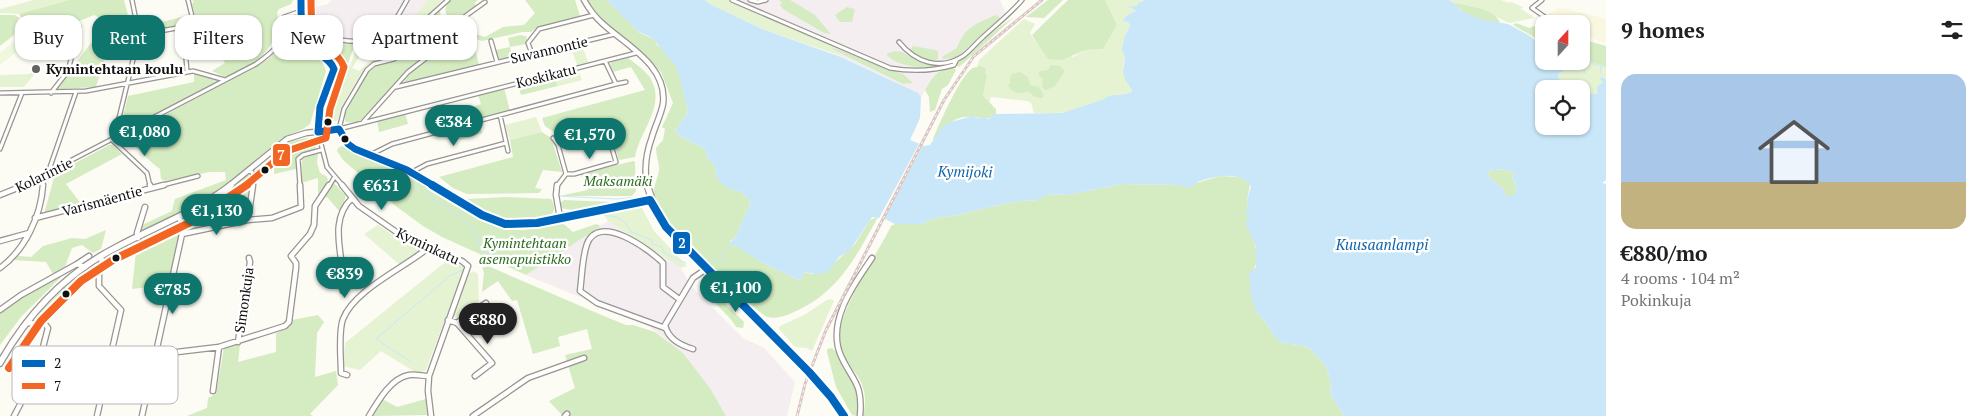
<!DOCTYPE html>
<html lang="en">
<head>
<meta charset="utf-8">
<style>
  body { margin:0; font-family:"PT Serif",serif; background:#f6f6f6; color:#202124; height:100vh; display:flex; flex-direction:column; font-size:19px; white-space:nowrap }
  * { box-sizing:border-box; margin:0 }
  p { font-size:16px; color:#757577 }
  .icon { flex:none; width:28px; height:28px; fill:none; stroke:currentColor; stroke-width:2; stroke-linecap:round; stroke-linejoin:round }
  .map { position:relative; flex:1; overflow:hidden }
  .sheet { display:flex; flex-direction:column; background:#fff; width:375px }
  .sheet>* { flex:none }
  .banner { position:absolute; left:15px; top:15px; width:475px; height:45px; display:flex; gap:10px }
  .needle { width:32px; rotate:21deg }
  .fabs { position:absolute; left:1535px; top:15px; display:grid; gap:10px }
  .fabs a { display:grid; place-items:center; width:55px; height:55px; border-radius:10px; background:#fff; box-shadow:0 1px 4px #0004; font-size:25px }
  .price { position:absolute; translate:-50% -42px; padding:0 11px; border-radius:18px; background:#0f766e; color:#fff; font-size:16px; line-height:32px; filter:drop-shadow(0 1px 2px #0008) }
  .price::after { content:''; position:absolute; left:50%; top:30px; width:15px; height:11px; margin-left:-8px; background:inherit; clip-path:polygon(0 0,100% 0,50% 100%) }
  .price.current { background:#222; color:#fff }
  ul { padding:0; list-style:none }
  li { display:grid; align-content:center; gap:10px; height:265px; padding:0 15px }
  li span { display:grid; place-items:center; height:155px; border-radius:15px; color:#555 }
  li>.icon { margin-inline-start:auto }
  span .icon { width:90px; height:90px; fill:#fffc; stroke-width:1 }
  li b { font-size:21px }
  h2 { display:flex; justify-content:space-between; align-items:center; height:60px; padding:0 15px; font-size:21px }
  .tag { padding:0 18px; border-radius:15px; background:#fff; box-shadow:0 1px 4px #0004; font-size:18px; line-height:45px }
  .tag.current { background:#0f766e; color:#fff }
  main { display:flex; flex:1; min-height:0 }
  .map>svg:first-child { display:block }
  .industrial { fill:#f4eef1 }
  .farmland { fill:#f9f7e0 }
  .green { fill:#e5f3d3 }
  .forest { fill:#d5ebc1 }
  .pitch { fill:#eff7dd }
  .water { fill:#c9e7f8; fill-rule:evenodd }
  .pier { fill:#fcfbf4 }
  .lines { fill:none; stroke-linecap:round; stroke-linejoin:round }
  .stream { stroke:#c9e7f8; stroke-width:1 }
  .minor-far1-casing { stroke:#969592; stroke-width:5.5 }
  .minor-casing { stroke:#969592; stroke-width:7 }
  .tertiary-far1-casing { stroke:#969592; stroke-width:7 }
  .tertiary-casing { stroke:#969592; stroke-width:8 }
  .minor-far1 { stroke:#fffefd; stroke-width:3 }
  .minor { stroke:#fffefd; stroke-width:4.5 }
  .tertiary-far1 { stroke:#fffefd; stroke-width:4.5 }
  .tertiary { stroke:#fffefd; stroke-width:5.5 }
  .rail-casing { stroke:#d9c5c4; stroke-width:3 }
  .rail { stroke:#fff; stroke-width:1; stroke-dasharray:3; stroke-linecap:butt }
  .bus-1-far1-casing { stroke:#fff; stroke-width:10 }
  .bus-1-casing { stroke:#fff; stroke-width:12 }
  .bus-2-far1-casing { stroke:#fff; stroke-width:10 }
  .bus-2-casing { stroke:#fff; stroke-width:12 }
  .bus-1-far1 { stroke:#0065bd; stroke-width:7 }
  .bus-1 { stroke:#0065bd; stroke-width:8 }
  .bus-2-far1 { stroke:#f26522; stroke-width:7 }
  .bus-2 { stroke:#f26522; stroke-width:8 }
  .poi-dot { fill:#62625f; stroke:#fff; stroke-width:2 }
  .bus-dot { fill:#0f0f0f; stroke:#fff; stroke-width:2 }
  .labels { text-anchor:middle; stroke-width:5; stroke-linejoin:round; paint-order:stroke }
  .street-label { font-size:14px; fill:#0f0f0f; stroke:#fff }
  .poi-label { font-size:14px; font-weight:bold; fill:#0f0f0f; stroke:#fff; text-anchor:start }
  .park-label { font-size:14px; font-style:italic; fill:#2a6b1b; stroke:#fff }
  .water-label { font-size:15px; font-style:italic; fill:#1164a9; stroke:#fff }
  .key { fill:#fff; stroke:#b7b7b7; stroke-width:1 }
  .key-label { font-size:14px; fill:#0f0f0f }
  .line-badge { stroke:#fff; stroke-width:2 }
  .badge-label { font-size:14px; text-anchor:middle; font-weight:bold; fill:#fff }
</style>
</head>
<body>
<main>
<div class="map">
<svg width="1606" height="416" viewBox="0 0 1606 416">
  <rect width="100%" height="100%" fill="#fcfbf4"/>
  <path class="industrial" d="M331 0H446L397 43 318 45 315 41 308 9 328 4Z
    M705 0H1000L1006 14 936 73 921 97 909 89 842 57Z
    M608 221 681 268 691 286 743 338 764 348 795 382 787 416H726L710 388 683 353 646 324 526 275Z"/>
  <path class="farmland" d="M1559 8 1567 9 1606 19V43L1581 35V24H1559L1547 15Z"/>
  <path class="green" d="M34 0H69L19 14 0 13V9Z
    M428 0H441L403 51C394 59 384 56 374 61 360 69 342 106 337 121H330L358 44H368L352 68 359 71 383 49 401 27 408 25Z
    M705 0H727L840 49 834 48 832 49 844 57 762 29 710 4Z
    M1105 0H1146L1138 6 1130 8 1136 11 1123 21 1129 23 1130 26C1125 36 1120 46 1125 57 1121 70 1125 80 1132 91L1130 93C1107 94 1098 104 1077 110 1063 114 1049 113 1034 113L1031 103 1027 101 991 97 989 103 983 96 987 77 977 67 979 60 1024 19 1035 24 1030 33 1036 42 1073 57 1086 50 1103 49 1117 25Z
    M1449 0H1501L1509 3 1511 2 1523 7 1521 9 1535 18 1509 23 1478 8 1454 3Z
    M581 44 589 64 578 67 570 46Z
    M1581 60 1606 66V79L1601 77 1603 82 1598 94 1587 93V96L1582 95 1581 89C1571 89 1559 86 1558 74L1564 71 1555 61Z
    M35 70H38L24 87H0V75L29 74Z
    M578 70 582 80 558 86 553 76Z
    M536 117 542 132 510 140 505 125Z
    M637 205 642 208 654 231 687 266 681 268 608 221 602 212Z
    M179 221 180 232 141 240 142 238Z
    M378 225 400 240 422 249 400 265 364 234Z
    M449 259 463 266 464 269 426 370 421 372H415L381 351 360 370 343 366 345 343Z
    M473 271 478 274 479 304 458 320 456 319 453 313 467 275Z
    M831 299 834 301 812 351 807 348 795 347 779 329 780 326 804 315 827 300Z"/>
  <path class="forest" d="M69 0H124L133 35 134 44 108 48 96 87 56 89 91 43 106 32 109 22 94 15 72 24 66 31 65 38 53 53H26L28 50 23 49 55 21 46 20 45 17C38 15 32 19 25 23L23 33 15 38C20 32 17 25 22 18L19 14Z
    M190 0H293L291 4 279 9 277 12C284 42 253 71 225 77L212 71 225 63 223 60 224 32 194 37 197 23 192 4 194 1Z
    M451 0H478L474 4 478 5 452 21C444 16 443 6 451 0Z
    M525 0H575L580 16 538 27 531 32H522L482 41 457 32 460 29 485 37 503 27 524 25 535 13Z
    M587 0H607L640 33 654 39 657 45 667 53 678 67 688 112 675 131 681 137 705 149 707 157 715 167 717 178 730 189 741 192 751 202 735 238 730 241 759 261 798 280 802 279 804 272 812 274 828 272 831 266 855 244 870 220 878 217C856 257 838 293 794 312 785 316 777 319 768 317 758 314 726 280 717 271 701 259 656 214 654 193 653 185 660 175 659 167 659 163 656 155 656 148L663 140 665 129 662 127 673 103 661 72 603 20Z
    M778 0H790L815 15 831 34 824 33 783 9 780 5 782 2Z
    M1048 0H1063L1044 18 1026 17Z
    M1068 0H1105L1117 25 1103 49 1086 50 1061 60 1048 59 1032 35Z
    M1454 3C1469 6 1492 8 1500 22 1493 24 1464 15 1459 9 1457 7 1456 5 1454 3Z
    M847 7 855 9 852 22H840L835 15Z
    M437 11H440L441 18 449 26 434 42 427 55 412 66 361 120 356 123 345 122V114L368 72 374 65 405 53Z
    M0 15H15L19 18 15 25 14 35 0 46Z
    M190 15 192 23 189 25 142 33 141 27Z
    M995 15 1001 18 956 58 943 59 942 57 957 48C965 26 975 25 995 15Z
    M1014 17 966 61 959 67 956 65 959 59 1002 25Z
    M1516 23 1529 28 1538 25 1544 26V48L1534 37 1513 25Z
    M299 27 302 42 306 49 322 61 326 71 310 124 303 129 282 138 239 174 205 199 144 231 141 230 142 225 172 211 175 199 226 180 225 172H210L165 181 161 179 160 169C147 160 139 148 125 138L126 136 267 60C276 53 289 42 288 30Z
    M449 33 474 44 479 65 406 83 404 81 412 71 432 54Z
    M521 35 527 37 526 44 510 47 512 57 500 60 495 50 510 47 508 38Z
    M1581 39 1606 46V66L1581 60Z
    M355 44 327 121 326 120 330 100 341 74V66L338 59 318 45Z
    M913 46 935 50 938 51V59C928 64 916 58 910 50Z
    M834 48 903 74 913 83 903 84 832 49Z
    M894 51 902 52 922 63 939 66C924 69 896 67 886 54Z
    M628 58C635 63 643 69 649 76 668 104 640 130 635 157L619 160 614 143 607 144 604 136 584 142 577 126 554 132 545 126 542 118 645 90 631 67 613 72 610 64 612 62Z
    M1051 65 1060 66 1065 71 1055 86 1046 90 1042 87 1043 79 1038 74 1040 71 1048 70Z
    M981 66 986 69 985 73 987 76 983 96 996 109V114H992L991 118C985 119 978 117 972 117 954 115 942 128 934 141L933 139C939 124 961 74 973 68 976 67 979 66 981 66Z
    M952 67 956 70 948 85 942 89 935 110 930 112 929 97 925 90C934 76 935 71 952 67Z
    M194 72 218 79 217 81 127 129 123 128 121 125 128 96 194 82Z
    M1020 72 1028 77 1030 85 1039 87 1044 96 1041 98 1035 97 1029 92 1017 93 1010 89 1008 85 1010 83V77L1012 74Z
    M553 76 558 86 521 95 518 85Z
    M504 88 510 111 477 119 473 107 481 104 478 95Z
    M405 113 408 124 379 132 377 120Z
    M479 123 482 133 460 140 457 128Z
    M542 132 551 138 562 172 543 170 535 188 542 189 539 193 467 194 453 188 439 177 513 157 510 140Z
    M306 138 317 143 315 150 296 158V169L274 174 275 151 288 142Z
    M109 145H112L122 154 66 184 82 205 44 214 55 174Z
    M342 146 402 173 487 223 504 228 524 230 560 223 565 225 573 232 596 224 601 226 526 275 442 237 423 226 397 207 343 160 337 151 338 148Z
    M314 154H318L317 163 320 173 326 176 328 180 318 201V178L301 183 302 159Z
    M633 161 635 162 636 191 632 196H559L588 190 581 174Z
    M1502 169 1516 174 1512 177 1517 187 1513 196H1506L1504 190 1488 176 1489 171Z
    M251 175 248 210 241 219 187 231 188 216 245 176Z
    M1220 176 1240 177 1250 184 1247 201 1250 219 1246 224C1252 236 1263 257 1253 270L1257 313 1269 326 1272 333 1280 342 1308 347 1321 360 1327 369 1331 384 1330 394 1344 416H863C873 375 844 372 839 342 836 313 878 254 891 226L895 224H921L935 218 958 215 990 207 1020 201 1039 200 1046 195 1073 194 1122 184 1179 185 1188 188 1197 183Z
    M334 183 346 196 340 212 327 197 323 198 331 184Z
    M507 197 551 199C567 224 518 224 504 221 490 218 477 209 466 201L467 199Z
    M564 200 611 202V204L577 211 561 208 560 203Z
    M106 230 101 249 93 253 82 245 72 248 65 267 53 274 46 262 13 260 18 256 31 257 43 246 72 238 85 239Z
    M177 235 180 236 167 285 132 289 137 243Z
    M488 266 606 317 626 325H633L655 332 683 353 710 388 726 416H563L549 401 575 388 565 355 592 349 587 329 558 337 560 346 533 354 517 300 512 301 498 281 482 292 484 272 482 268Z
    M66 272 21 317 0 345V313L21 297Z
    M67 285 61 299 57 302 49 321 37 320V316Z
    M714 295H717L744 322 743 328 736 327C730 316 720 310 714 300Z
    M318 315 324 322 317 333 315 377 336 371 338 385 310 414 313 416H187L207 408 208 398 216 394 224 348 240 344 238 362 276 352V333L289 327 292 320Z
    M832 348C845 360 867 398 856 416L852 415 836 387 827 352V349Z
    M382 399 397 407 426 399 427 415 372 416Z"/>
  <path class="pitch" d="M12 43 26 44 0 65V53Z"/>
  <path class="water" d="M607 0H705L710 4 762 29 841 57 918 93 921 97 920 118 910 140 925 146 930 145 943 126 951 122 972 116 976 118 985 117 988 119 991 118 992 114 1062 113 1102 100 1109 96 1130 93 1132 91 1125 79 1123 72 1125 57 1122 50 1124 38 1130 26 1129 23 1123 21 1126 16 1136 11 1129 7 1137 6 1138 3 1146 0H1449L1457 5 1459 10 1480 19 1508 24 1530 36 1544 48V61H1555L1564 71 1558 74C1559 83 1565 85 1572 89H1544V126H1581V95L1586 96 1587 93 1598 94 1597 87 1603 82 1600 79 1601 77 1606 79V180L1602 183 1606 184V416H1344L1330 394 1331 384 1327 369 1321 360 1308 347 1280 342 1272 333 1269 326 1257 313 1251 297 1249 273 1256 267V247L1246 224V221L1250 219 1245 213 1248 207 1247 201 1251 186C1240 170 1213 176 1198 182 1195 184 1192 187 1188 188L1179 185 1122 184 1073 194 1046 195 1039 200 1020 201 990 207 958 215 935 218 921 224H895L885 219 872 217 850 250 839 257 827 273 816 274 804 272 802 279 798 280 759 261 738 247 728 244 735 238 751 202 741 192 730 189 721 183 717 178 715 167 707 157 705 149 681 137 675 131 688 112 680 77 677 71V67C674 65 658 45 655 41 651 35 643 35 638 31 627 21 617 10 607 0ZM1502 169 1516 174 1512 177 1517 187 1513 196H1506L1504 190 1488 176 1489 171Z"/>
  <path class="pier" d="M920 142 924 143 883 221 878 220Z"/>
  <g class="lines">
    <path class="stream" d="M1581 61 1606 67
      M1581 62 1585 73
      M1600 74 1601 67
      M397 175 472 225 481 250 493 255
      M559 196 617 199 637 197
      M599 215C616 216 622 216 631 232L652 240V244L662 247 664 253 686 263
      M709 262 721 259 729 245
      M410 361 377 340V338L451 275 463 270"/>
    <defs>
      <path id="minor-far1" d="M732 0 890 68C912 72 933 71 954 65L957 59
        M750 0 758 2 766 0
        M1542 0 1532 8 1555 24
        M139 35 193 25
        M333 39C378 46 385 40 407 0
        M491 41 497 62
        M899 42C915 62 940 71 963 56 971 50 976 43 983 37 996 25 1010 14 1022 0
        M532 54 528 43 539 29 594 15
        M187 71 186 59 194 24 188 0
        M616 84 626 82
        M396 87 615 34
        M0 93 86 91 193 71 225 80
        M51 93 68 71 79 27
        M500 115 508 151
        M363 122 408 72 430 55 439 39 453 25 485 2
        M339 129 636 53
        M339 129 344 109 367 70 374 64 394 59 405 52 429 17 448 0
        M318 132 327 167 343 186
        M123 134 119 129 118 122 139 35 132 0
        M553 138 558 145 566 174 557 186
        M112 140 147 173 150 186
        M0 149 22 93
        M370 155 392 144 616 84 605 61
        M248 171 252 172 254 177 253 186
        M50 172 49 170 76 92
        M412 172 427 164 506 143
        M566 174H574L616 162 611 145
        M42 176 43 186
        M22 186 256 64C266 57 282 45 286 32 287 26 283 22 284 17L301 11
        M159 186 198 176
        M300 186 298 159 303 155 321 150
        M329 186 334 178"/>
      <path id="minor" d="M150 185 151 188
        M342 185 359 206 405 238 462 261 468 266 429 376 428 391 431 416
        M557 185 556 195 560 218
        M0 195 25 185
        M35 218 164 185
        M248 220 253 185
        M182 234 248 220 272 218 301 207 300 185
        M138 238 137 233 145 207
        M0 241 29 233
        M77 264 89 256
        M0 268C25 250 41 216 43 185
        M343 291C346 259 326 223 352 198
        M0 310 21 295 77 264 85 267
        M448 320 457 323 492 363 475 376
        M457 323 486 303
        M665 328 597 303 580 291C582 277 582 258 587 244 599 212 650 250 663 263V287L679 299
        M238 342 250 262 249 258
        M693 349C680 345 668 339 665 325L693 278 706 269
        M110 360 219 347 285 326 289 322 296 268V263L291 256 310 234 314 225 315 206 329 185
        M347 375 341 373C341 359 338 332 343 319 354 290 404 268 428 248
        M213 391 219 347
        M14 416 36 374 48 328 45 324 26 323
        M97 416 121 310 99 286V272L102 260 100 256
        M142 416 182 234 180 218
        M369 416C378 401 391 378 409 375 416 374 423 376 429 376
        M473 416 528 378 584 358
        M565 416 567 414
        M860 416C863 383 853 382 841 356 826 322 854 284 872 258"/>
      <path id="tertiary-far1" d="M301 0C301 14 301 36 311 47 319 56 330 57 334 69L320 107 318 132
        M584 0C589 9 595 17 603 24 626 45 668 66 663 104 661 115 655 126 652 137 646 153 644 169 647 186
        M229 186 287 139 306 133 339 129 348 144 355 149 407 170 434 186"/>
      <path id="tertiary" d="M432 185 482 215 505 224 537 223 650 200
        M647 185 657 214 674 237 809 372 831 397 844 416
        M0 363C28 313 66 273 117 247 156 226 196 212 231 185"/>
    </defs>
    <use href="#minor-far1" class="minor-far1-casing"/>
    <use href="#minor" class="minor-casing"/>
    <use href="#tertiary-far1" class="tertiary-far1-casing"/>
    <use href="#tertiary" class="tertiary-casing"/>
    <use href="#minor-far1" class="minor-far1"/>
    <use href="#minor" class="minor"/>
    <use href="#tertiary-far1" class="tertiary-far1"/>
    <use href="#tertiary" class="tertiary"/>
    <defs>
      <path id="rail" d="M797 416 805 384 826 330 944 100 974 56 1042 0"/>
    </defs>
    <use href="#rail" class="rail-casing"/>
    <use href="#rail" class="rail"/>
    <defs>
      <path id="bus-1-far1" d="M301 0C301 16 300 38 314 50 321 56 330 59 334 69L320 107 318 132 339 129 348 144 355 149 407 170 434 186"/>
      <path id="bus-1" d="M432 185 482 215 505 224 537 223 650 200 666 227 809 372 831 397 844 416"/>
      <path id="bus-2-far1" d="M245 186 287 151 326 138 330 109 344 67C339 55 332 52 323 44 311 34 311 15 311 0"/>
      <path id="bus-2" d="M9 368 41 321 81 281 113 260 191 222 247 185"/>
    </defs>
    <use href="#bus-1-far1" class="bus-1-far1-casing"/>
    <use href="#bus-1" class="bus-1-casing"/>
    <use href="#bus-2-far1" class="bus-2-far1-casing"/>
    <use href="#bus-2" class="bus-2-casing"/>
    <use href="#bus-1-far1" class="bus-1-far1"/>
    <use href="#bus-1" class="bus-1"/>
    <use href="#bus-2-far1" class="bus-2-far1"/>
    <use href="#bus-2" class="bus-2"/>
  </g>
  <circle class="poi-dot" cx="36" cy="69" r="5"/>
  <g class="bus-dot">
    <circle cx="328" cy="122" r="4.5"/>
    <circle cx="345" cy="139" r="4.5"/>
    <circle cx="265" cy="170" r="4.5"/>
    <circle cx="116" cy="258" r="4.5"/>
    <circle cx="66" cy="294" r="4.5"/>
  </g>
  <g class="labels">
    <g class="street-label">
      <text transform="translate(549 50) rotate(-13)" y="5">Suvannontie</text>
      <text transform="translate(546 76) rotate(-14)" y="5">Koskikatu</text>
      <text transform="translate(44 175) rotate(-26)" y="5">Kolarintie</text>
      <text transform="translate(102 201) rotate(-15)" y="5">Varismäentie</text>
      <text transform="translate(428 246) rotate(25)" y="5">Kyminkatu</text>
      <text transform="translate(244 300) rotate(-82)" y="5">Simonkuja</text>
    </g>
    <g class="poi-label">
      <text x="46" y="74">Kymintehtaan koulu</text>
    </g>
    <g class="park-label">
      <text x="618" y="186">Maksamäki</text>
      <text x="525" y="248">Kymintehtaan<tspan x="525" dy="16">asemapuistikko</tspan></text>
    </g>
    <g class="water-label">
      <text transform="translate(965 172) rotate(1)" y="5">Kymijoki</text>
      <text x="1382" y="250">Kuusaanlampi</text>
    </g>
  </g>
  <rect x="12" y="346" width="166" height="58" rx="8" class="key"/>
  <rect x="22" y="360" width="23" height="7" fill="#0065bd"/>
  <rect x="22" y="383" width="23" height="6" fill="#f26522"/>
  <g class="key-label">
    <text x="54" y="368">2</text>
    <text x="54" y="391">7</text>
  </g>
  <g class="line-badge">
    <rect x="272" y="143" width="19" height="24" rx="5" fill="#f26522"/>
    <rect x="672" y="231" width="19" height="24" rx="5" fill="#0065bd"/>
  </g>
  <g class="badge-label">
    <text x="281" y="160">7</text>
    <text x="682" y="248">2</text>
  </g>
</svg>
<div class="fabs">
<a><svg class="needle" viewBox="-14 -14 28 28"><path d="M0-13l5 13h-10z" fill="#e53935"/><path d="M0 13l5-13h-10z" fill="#757577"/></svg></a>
<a><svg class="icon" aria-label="locate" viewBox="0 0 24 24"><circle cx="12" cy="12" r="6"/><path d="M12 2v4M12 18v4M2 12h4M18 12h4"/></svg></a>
</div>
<b class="price" style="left:454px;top:147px">€384</b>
<b class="price" style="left:145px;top:157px">€1,080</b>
<b class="price" style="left:590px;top:160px">€1,570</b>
<b class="price" style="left:382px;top:211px">€631</b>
<b class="price" style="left:217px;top:236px">€1,130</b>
<b class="price" style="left:345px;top:299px">€839</b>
<b class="price" style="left:736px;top:313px">€1,100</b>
<b class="price" style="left:173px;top:315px">€785</b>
<b class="price current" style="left:488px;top:345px">€880</b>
<div class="banner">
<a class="tag">Buy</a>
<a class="tag current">Rent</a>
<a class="tag">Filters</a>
<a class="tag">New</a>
<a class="tag">Apartment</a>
</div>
</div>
<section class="sheet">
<h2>9 homes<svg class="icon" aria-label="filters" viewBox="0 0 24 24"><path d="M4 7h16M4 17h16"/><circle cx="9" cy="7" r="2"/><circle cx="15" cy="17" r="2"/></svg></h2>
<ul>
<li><span style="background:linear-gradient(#a9c7e8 70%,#c2b280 0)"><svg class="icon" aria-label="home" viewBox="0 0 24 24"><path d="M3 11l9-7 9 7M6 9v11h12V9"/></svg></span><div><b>€880/mo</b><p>4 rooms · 104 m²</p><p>Pokinkuja</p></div></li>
</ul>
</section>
</main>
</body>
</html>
